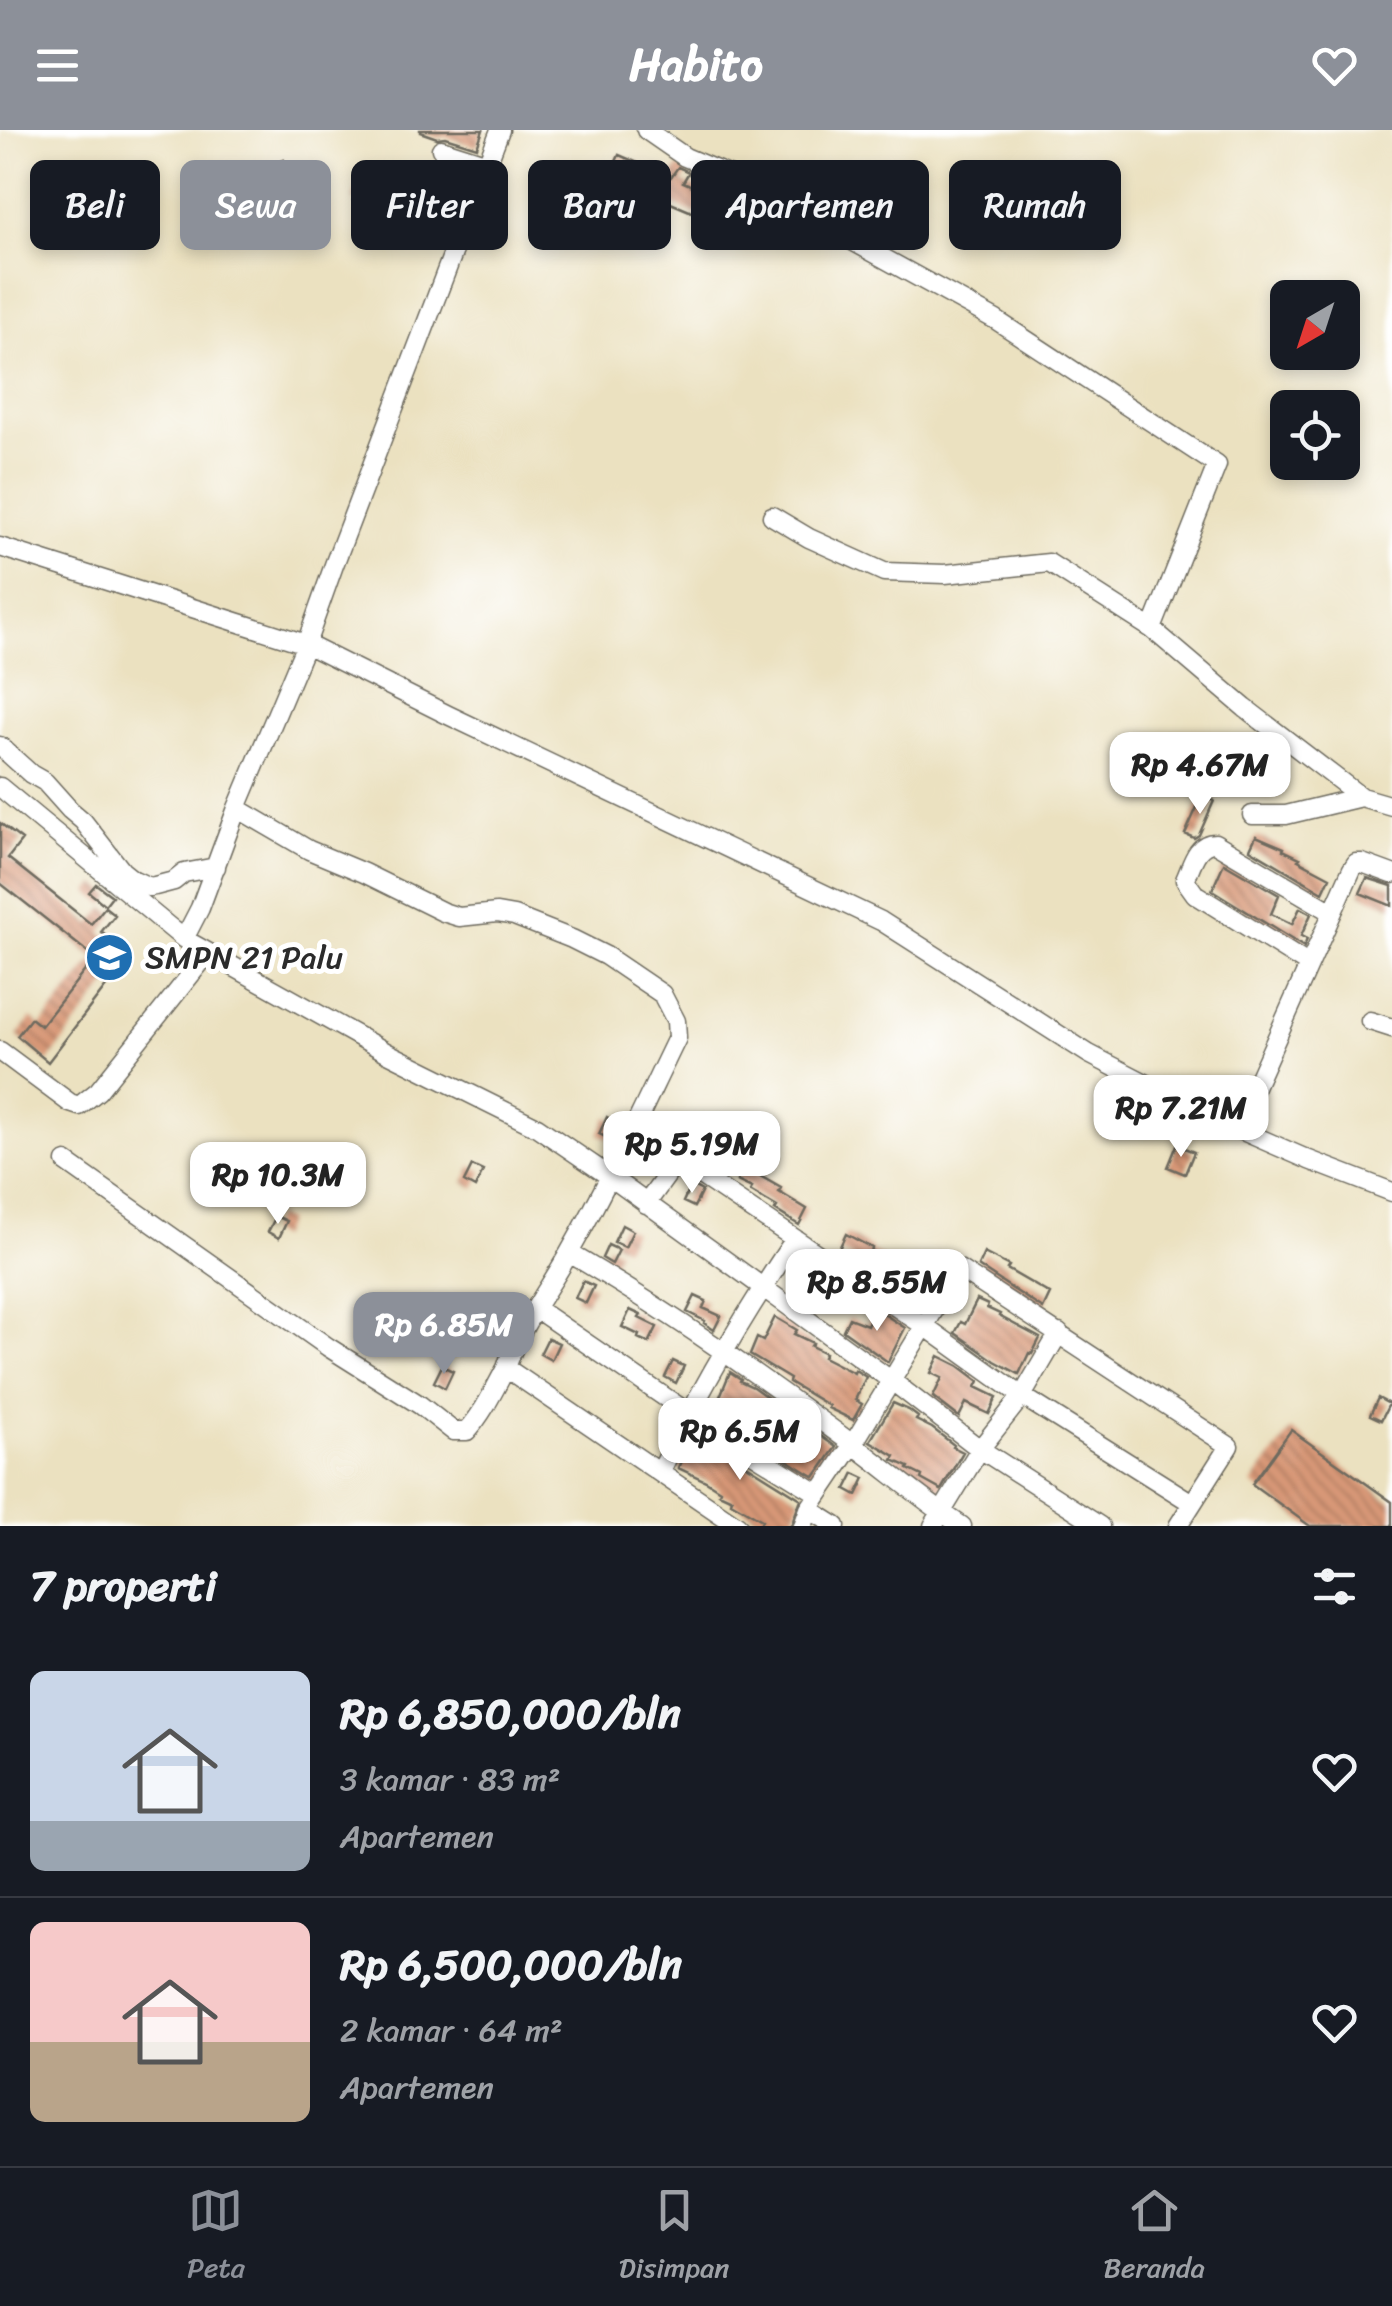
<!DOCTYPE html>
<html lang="id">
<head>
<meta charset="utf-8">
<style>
  body { margin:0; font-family:Sriracha,sans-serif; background:#20242c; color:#f1f3f6; height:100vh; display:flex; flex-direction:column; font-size:38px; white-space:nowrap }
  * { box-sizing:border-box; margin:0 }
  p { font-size:32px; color:#9ea1a6 }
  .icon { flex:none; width:55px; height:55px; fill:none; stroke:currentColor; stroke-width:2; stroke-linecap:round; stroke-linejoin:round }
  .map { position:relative; height:1396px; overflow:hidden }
  .side { display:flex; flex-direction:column; background:#171b24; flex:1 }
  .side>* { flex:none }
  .guide { position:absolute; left:30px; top:30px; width:1332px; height:90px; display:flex; gap:20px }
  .needle { width:65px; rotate:219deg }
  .tools { position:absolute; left:1270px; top:150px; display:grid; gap:20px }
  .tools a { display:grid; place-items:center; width:90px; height:90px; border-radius:15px; background:#171b24; box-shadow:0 5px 15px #0003; font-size:50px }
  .price { position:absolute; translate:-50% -85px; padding:0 22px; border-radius:20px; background:#fff; color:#222; font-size:32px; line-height:65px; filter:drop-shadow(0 2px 5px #0008) }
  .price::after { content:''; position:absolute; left:50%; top:60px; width:30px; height:22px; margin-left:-15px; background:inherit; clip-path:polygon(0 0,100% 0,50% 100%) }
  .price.selected { background:#8c9099; color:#fff }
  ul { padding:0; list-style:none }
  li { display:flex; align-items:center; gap:30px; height:250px; padding:0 30px }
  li+li { border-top:2px solid #363941 }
  li span { display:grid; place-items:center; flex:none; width:280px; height:200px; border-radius:15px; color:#555 }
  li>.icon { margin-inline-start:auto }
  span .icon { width:120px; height:120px; fill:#fffc; stroke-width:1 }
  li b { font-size:42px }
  h2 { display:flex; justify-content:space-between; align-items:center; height:120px; padding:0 30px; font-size:42px }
  .pill { padding:0 35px; border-radius:15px; background:#171b24; box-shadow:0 5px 15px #0003; font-size:35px; line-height:90px }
  .pill.selected { background:#8c9099; color:#fff }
  header { display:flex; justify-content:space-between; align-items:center; height:130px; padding:0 30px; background:#8c9099; color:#fff; font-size:45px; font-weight:700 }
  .tabs { display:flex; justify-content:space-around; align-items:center; height:140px; border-top:2px solid #363941; background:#171b24; font-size:28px; color:#9ea1a6 }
  .tabs a { display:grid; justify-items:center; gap:5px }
  .tabs .selected { color:#8c9099 }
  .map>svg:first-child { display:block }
  .building { fill:url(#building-back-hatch) }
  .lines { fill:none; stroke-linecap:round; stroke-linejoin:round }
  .minor-casing { stroke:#6e6b5f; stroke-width:21 }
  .minor { stroke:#fff; stroke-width:18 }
  .labels { text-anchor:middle; stroke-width:10; stroke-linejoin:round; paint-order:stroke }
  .poi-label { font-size:32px; fill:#2b2b2b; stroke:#fff; text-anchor:start }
</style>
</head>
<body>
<header><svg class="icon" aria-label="menu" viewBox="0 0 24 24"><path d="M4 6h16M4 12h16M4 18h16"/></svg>Habito<svg class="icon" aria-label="heart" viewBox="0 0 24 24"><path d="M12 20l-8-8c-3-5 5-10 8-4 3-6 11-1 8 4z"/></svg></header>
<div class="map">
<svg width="1392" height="1396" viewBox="0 0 1392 1396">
  <defs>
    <pattern id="building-back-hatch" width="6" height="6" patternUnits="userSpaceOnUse" patternTransform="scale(2.5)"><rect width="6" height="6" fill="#d89877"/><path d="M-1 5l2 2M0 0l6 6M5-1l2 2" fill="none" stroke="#af7c62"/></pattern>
  </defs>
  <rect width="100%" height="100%" fill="#fff"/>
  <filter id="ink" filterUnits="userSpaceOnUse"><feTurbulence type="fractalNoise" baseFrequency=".01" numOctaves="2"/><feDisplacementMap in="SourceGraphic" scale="20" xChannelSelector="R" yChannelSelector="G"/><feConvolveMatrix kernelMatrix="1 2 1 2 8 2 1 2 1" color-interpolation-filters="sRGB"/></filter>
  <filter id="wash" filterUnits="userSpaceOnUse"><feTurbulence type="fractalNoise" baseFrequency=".0048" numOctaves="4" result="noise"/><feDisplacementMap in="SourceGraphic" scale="40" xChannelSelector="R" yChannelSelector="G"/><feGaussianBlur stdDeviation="2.25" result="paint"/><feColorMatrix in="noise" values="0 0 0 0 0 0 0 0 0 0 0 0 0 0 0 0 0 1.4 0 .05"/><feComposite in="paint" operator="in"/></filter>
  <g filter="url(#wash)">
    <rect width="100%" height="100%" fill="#ebe1c0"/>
    <g id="blocks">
      <path class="building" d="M420 0H483L477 17 445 7 437 8 420 2Z
        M619 25 671 47 678 37 689 42 683 52 727 71 718 93 609 47Z
        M284 30 307 80 271 96 249 45Z
        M449 42 468 48 458 75 440 69Z
        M360 45 420 65 412 89 353 70Z
        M1202 666 1214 671 1199 705 1194 708 1185 704Z
        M0 693 22 710 8 728 91 794 105 777 115 785 101 802 130 825 48 932 17 906 31 888 41 896 95 828 0 753Z
        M1256 706 1284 718 1283 720 1300 728 1298 730 1330 747 1323 762 1250 719Z
        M1224 733 1279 765 1271 784 1292 794 1300 778 1311 784 1301 806 1307 809 1304 817 1212 760Z
        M1367 748 1392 756V776L1360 763Z
        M96 754 112 766 105 775 89 762Z
        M607 987 618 993 610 1009 599 1004Z
        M719 1014 744 1028 742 1032 757 1040 755 1043 781 1058 779 1062 807 1079 799 1095 775 1080 777 1077 750 1061 752 1058 737 1051 740 1046 711 1030Z
        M1177 1015 1194 1022 1185 1044 1168 1037Z
        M472 1036 483 1041 475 1058 464 1052Z
        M691 1055 702 1061 694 1077 683 1072Z
        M276 1086 287 1091 279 1108 268 1102Z
        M622 1095 633 1101 625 1117 614 1112Z
        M846 1104 872 1118 871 1121 885 1128 877 1145 866 1139 868 1136 838 1121Z
        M608 1115 619 1120 612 1134 602 1128Z
        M984 1123 1009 1136 1007 1139 1050 1164 1043 1179 978 1136Z
        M583 1151 594 1156 586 1173 575 1168Z
        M695 1166 706 1171 703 1178 721 1186 714 1200 704 1193 705 1191 687 1182Z
        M977 1170 988 1175 987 1178 1000 1184 999 1186 1040 1208 1032 1224 1029 1223 1019 1244 995 1231 955 1203 961 1192 965 1194Z
        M875 1178 905 1198 888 1232 843 1200 849 1188 867 1195Z
        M630 1180 641 1185 639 1188 657 1197 649 1213 638 1208 639 1205 622 1197Z
        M775 1187 797 1200 794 1204 813 1213 811 1216 825 1223 823 1227 854 1243 855 1240 866 1247 855 1270 862 1274 853 1290 828 1278 829 1276 789 1252 790 1249 750 1225 757 1208 763 1211Z
        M548 1208 559 1213 551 1230 540 1224Z
        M939 1226 959 1236 979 1251 976 1257 997 1267 989 1284 966 1273 959 1287 933 1267 942 1248 931 1243Z
        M673 1231 684 1236 676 1253 665 1247Z
        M442 1236 453 1241 445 1258 434 1252Z
        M730 1242 741 1249 740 1251 753 1257 836 1317 815 1347 782 1327 783 1325 767 1317 768 1315 727 1291 729 1288 714 1281Z
        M1378 1268 1389 1274 1381 1290 1370 1285Z
        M893 1273 909 1280 918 1287 916 1290 932 1298 954 1315 953 1317 963 1322 941 1360 921 1349 922 1346 908 1339 909 1337 893 1330 895 1326 870 1311Z
        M1291 1300 1392 1372V1396H1310L1252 1354Z
        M694 1302 801 1369 791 1396H759L762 1390 731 1372 732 1369 719 1363 720 1360 706 1351 678 1338Z
        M854 1343 865 1348 857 1365 846 1359Z"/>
    </g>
  </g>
  <g filter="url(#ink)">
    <use href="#blocks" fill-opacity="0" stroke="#6e6b5f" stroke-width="2.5"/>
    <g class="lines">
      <defs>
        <path id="minor" d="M646 0 685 27 747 53 996 190 1217 335 1152 499 1245 578 1361 667
          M441 19 488 34
          M772 386 809 408 884 442 945 444 1049 433 1152 499
          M0 417 306 514 448 585 881 791 1089 924 1213 988 1309 1030 1392 1062
          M0 616 31 644 45 652 70 680 83 691 122 741 132 749 149 757 155 756 174 751 184 743 216 737
          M0 657 184 809 200 778 237 678 306 514 334 435 500 0
          M237 678 309 720 364 743 443 782 459 787 497 783 514 786 572 809 606 826 662 864 676 891 677 908C642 980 609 1053 569 1123 548 1161 520 1196 506 1238L738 1396
          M1252 685H1286L1361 667 1392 676
          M184 809 388 923 537 997 609 1046 892 1251 980 1319 1100 1396
          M1309 835 1195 764 1185 750C1192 735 1196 713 1215 713L1332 782
          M1370 891 1392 898
          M0 921 70 973 79 976 98 961 208 823
          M1236 999 1352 739 1356 733H1362L1392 744
          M66 1032 328 1217 420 1275 453 1301H467C484 1282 494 1260 506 1238
          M646 1074 678 1030 926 1197 1022 1266 1192 1373
          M569 1123C667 1180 760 1246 851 1313 888 1340 923 1371 962 1396
          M535 1178 688 1283 819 1364
          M661 1341C699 1260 745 1183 795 1109
          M809 1379 836 1396
          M803 1396 809 1379 853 1314 959 1139 1229 1316 1178 1396
          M933 1396 980 1319 1022 1266 1059 1203"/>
      </defs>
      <use href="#minor" class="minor-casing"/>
      <use href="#minor" class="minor"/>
    </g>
  </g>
  <defs>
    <symbol id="school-disc" viewBox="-11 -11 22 22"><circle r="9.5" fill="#1f6fb2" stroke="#fff"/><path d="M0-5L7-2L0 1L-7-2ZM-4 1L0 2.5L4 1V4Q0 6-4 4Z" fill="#fff"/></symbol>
  </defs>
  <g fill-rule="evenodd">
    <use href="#school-disc" x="82" y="800" width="55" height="55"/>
  </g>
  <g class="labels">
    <g class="poi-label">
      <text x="145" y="838">SMPN 21 Palu</text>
    </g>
  </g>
</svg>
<div class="tools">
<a><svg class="needle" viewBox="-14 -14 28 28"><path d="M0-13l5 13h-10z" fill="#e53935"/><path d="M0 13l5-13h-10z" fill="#9ea1a6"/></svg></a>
<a><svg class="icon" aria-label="locate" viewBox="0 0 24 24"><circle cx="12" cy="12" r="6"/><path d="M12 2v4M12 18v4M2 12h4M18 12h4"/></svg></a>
</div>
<b class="price" style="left:1200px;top:687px">Rp 4.67M</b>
<b class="price" style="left:1181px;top:1030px">Rp 7.21M</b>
<b class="price" style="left:692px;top:1066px">Rp 5.19M</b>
<b class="price" style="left:278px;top:1097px">Rp 10.3M</b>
<b class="price" style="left:877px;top:1204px">Rp 8.55M</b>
<b class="price selected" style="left:444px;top:1247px">Rp 6.85M</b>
<b class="price" style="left:740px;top:1353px">Rp 6.5M</b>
<div class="guide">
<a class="pill">Beli</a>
<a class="pill selected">Sewa</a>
<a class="pill">Filter</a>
<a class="pill">Baru</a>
<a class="pill">Apartemen</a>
<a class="pill">Rumah</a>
</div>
</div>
<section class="side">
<h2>7 properti<svg class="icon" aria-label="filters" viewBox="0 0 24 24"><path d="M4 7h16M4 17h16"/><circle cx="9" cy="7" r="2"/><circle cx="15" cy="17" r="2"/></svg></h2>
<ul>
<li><span style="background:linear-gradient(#c9d6e8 75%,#9aa5b1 0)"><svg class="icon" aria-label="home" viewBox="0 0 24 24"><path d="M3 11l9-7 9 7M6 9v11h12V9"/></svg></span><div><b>Rp 6,850,000/bln</b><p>3 kamar · 83 m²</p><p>Apartemen</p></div><svg class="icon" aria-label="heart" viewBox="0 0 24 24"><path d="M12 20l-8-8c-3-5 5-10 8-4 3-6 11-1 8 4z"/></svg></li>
<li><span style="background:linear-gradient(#f6c9c9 60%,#b9a48a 0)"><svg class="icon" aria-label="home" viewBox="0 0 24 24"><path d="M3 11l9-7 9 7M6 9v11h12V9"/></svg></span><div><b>Rp 6,500,000/bln</b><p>2 kamar · 64 m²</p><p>Apartemen</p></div><svg class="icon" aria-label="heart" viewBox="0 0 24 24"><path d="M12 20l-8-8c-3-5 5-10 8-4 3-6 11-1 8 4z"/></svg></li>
</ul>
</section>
<nav class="tabs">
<a class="selected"><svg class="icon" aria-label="map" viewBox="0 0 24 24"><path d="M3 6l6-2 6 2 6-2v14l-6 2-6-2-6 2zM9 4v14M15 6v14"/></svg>Peta</a>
<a><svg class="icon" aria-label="saved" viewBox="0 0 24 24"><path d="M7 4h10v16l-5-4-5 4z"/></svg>Disimpan</a>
<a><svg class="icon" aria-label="home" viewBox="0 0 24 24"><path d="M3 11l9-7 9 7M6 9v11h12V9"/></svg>Beranda</a>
</nav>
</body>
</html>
